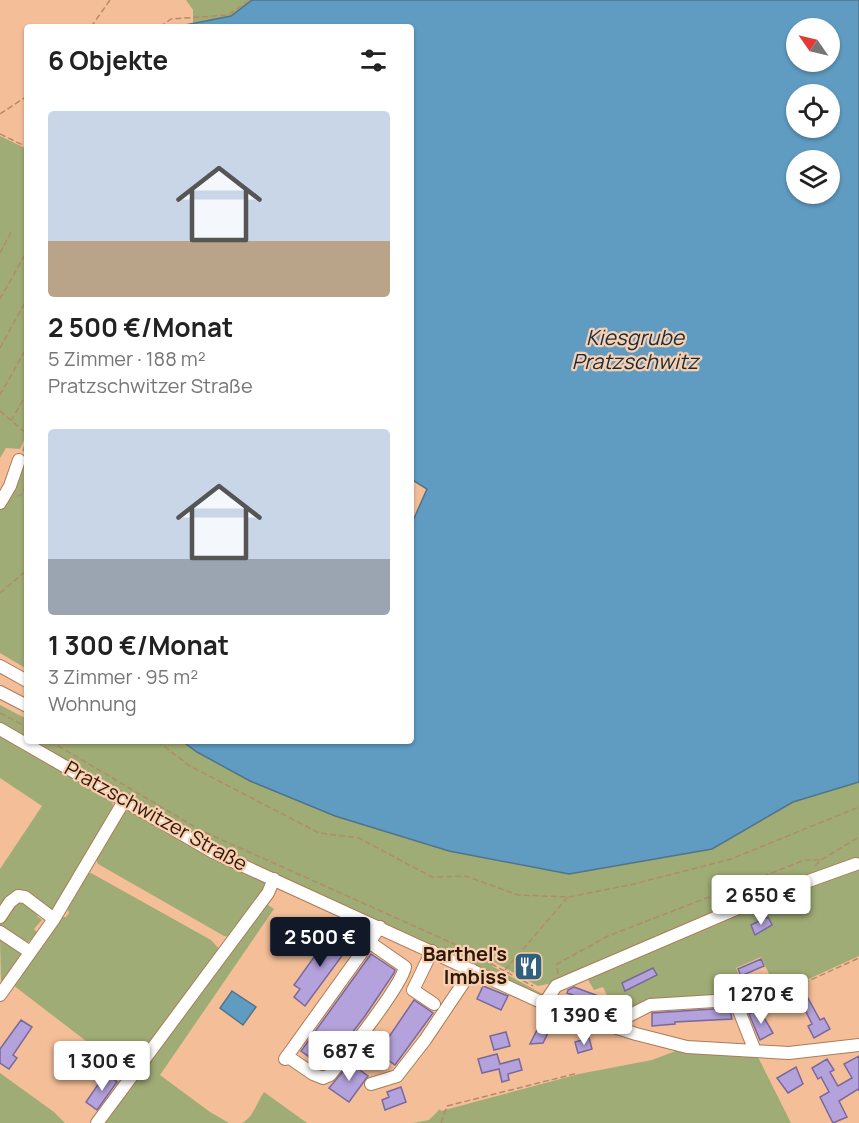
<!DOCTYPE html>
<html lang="de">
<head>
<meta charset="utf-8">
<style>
  body { margin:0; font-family:Manrope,sans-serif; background:#f6f6f6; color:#222; height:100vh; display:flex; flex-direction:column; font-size:22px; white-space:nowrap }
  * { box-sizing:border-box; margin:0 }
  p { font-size:20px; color:#767676 }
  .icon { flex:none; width:33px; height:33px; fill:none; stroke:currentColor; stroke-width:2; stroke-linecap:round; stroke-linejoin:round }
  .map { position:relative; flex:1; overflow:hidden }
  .details { position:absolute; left:24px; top:24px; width:390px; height:720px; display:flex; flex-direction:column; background:#fff; border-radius:6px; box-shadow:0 2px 4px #0004 }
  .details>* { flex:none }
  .needle { width:39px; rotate:304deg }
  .controls { position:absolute; left:786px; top:18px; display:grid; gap:12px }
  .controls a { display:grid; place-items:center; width:54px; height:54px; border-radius:50%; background:#fff; box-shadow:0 2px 4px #0004; font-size:30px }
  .price { position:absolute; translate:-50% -51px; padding:0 14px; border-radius:6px; background:#fff; color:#222; font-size:20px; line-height:39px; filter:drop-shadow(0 2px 3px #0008) }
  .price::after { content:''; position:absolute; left:50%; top:36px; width:18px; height:14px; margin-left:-9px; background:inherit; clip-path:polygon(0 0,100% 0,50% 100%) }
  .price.active { background:#111827; color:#fff }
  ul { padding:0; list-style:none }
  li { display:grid; align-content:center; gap:12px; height:318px; padding:0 24px }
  li span { display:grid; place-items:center; height:186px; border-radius:6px; color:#555 }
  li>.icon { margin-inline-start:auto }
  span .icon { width:108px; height:108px; fill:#fffc; stroke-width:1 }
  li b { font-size:26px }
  h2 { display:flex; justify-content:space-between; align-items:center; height:72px; padding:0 24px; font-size:26px }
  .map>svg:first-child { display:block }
  .green { fill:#a0ac75 }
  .water { fill:#609cc2; stroke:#50748a; stroke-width:1.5; fill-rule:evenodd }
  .building { fill:#b4a2dc; stroke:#79689c; stroke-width:1.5 }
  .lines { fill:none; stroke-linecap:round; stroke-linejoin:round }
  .minor-casing { stroke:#ac7b55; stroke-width:14 }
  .path { stroke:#b48a6a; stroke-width:1.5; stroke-dasharray:6 3; stroke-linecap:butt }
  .minor { stroke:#fff; stroke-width:12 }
  .labels { text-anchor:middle; stroke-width:4.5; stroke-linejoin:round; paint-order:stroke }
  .street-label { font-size:20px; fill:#2c1809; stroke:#facfaf }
  .poi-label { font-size:20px; font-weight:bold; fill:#2c1809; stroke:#facfaf; text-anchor:end }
  .water-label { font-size:21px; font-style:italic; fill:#132e3f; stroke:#facfaf }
</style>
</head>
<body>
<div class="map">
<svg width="859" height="1123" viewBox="0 0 859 1123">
  <rect width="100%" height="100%" fill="#f4bf98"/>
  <path class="green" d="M186 0H252L231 16 193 23V10Z
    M0 136 27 149V434L20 449 6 448 0 458Z
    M27 448V669L0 653V506L13 485Z
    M0 705 27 719V741L0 726Z
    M0 735 34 752 35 757 47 764 50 762 112 799 113 806 54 910H49L30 896 0 911V869L42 806 0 778Z
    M27 741H182L197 752 250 781 403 836 449 851 569 874 712 849 793 802 859 782V860L557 982 538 986 494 962 492 966 544 995 543 998 216 848Z
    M131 810 262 878 265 885 263 892 231 937 224 936 98 864 96 859 123 812Z
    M859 865V956L778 993 761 957 736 968 739 976 731 977 737 990H741L736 994 649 1003 618 1018 603 987 594 990 586 976 767 898Z
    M91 873 211 940 221 951 129 1074 13 985 61 917H66L69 913 67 907 86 874Z
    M20 899 41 911 37 916 42 920 34 929 38 933 27 943 0 926 1 921Z
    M265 903 274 909 160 1075 210 1112 229 1123H104Z
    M0 937 23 952 6 978 1 981Z
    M678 1050 753 1054 759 1059 791 1123H413L429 1120 440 1109 441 1111 579 1074 652 1060Z
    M0 1073 54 1112 65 1123H0Z
    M264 1092 307 1123H242C253 1118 257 1102 264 1092Z"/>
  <path class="water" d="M252 0H859V782L793 802 712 849 569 874 449 851 335 816 250 781 197 752 182 741H411V525L427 489 411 479V27H175L231 16ZM796 28H830V62H796ZM796 94H830V128H796ZM796 160H830V194H796Z
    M232 991 256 1007 243 1025 220 1008Z"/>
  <path class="building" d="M768 917 772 925 755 935 751 925Z
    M332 932 350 945 305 1006 294 997 300 989 294 985Z
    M371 954 395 970 394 973 365 1016 325 1068 301 1051Z
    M761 959 764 966 741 976 738 969Z
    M653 968 657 975 625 991 622 983Z
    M798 980 820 1020 824 1018 830 1029 814 1038 808 1026 812 1024 792 983Z
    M483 986 508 996 501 1010 477 999Z
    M574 987 601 997 598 1004 567 993 568 990Z
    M414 1000 433 1013 395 1065 378 1053Z
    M729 1008 732 1019 675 1022V1024L652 1026V1013Z
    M759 1009 773 1033 760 1040 749 1014Z
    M543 1018 553 1023 543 1043 530 1044Z
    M21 1020 32 1027 13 1055 17 1058 9 1069 0 1063V1049Z
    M506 1032 510 1046 494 1050 490 1036Z
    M589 1038 592 1049 578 1053 575 1042Z
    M497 1054 500 1064 519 1059 522 1070 508 1074 509 1080 502 1082 499 1069 482 1073 478 1059Z
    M859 1056V1091L858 1089 839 1101 847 1117 833 1123 820 1097 829 1092 821 1077 818 1079 812 1068 827 1059 834 1070 830 1072 838 1086 852 1078 844 1064Z
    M350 1063 368 1076 349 1102 329 1088Z
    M796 1067 803 1084 788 1093 777 1078Z
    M106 1073 117 1082 97 1110 86 1102Z
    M401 1087 406 1102 385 1110 382 1100 389 1097 387 1092Z"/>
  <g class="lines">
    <defs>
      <path id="minor" d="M0 503 10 486 19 460
        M0 666 27 681
        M0 692 27 706
        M0 729 213 852 554 1008 636 1034 687 1047 789 1053 859 1045
        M0 917 10 902 18 896 25 897 54 919
        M0 932 30 952
        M432 951 413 990 434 1004
        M0 995 54 919 124 801
        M544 1004 556 986 764 897 856 864
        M611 1025 650 1005 731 1000 736 1003 755 1051
        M287 1056 313 1074 323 1078 330 1075C345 1057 402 985 405 967L369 942
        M285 1059 380 927
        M371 1084 397 1076 425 1040 472 970
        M97 1123 268 893 274 879"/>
    </defs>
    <use href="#minor" class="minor-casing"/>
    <path class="path" d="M91 27 110 0
      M160 27 171 19 228 15 250 0
      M0 114 27 96
      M0 134 27 147
      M0 253 11 232
      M0 299 27 251
      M0 348 27 299
      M0 395 27 347
      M0 411 27 434
      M11 421 27 393
      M23 451 27 440
      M17 496 21 495 27 484
      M0 593 27 570
      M0 713 27 727
      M50 741 200 830 452 943 533 986
      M157 741 190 766 319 833 359 838 432 877 466 876 518 895 569 897 634 884 731 859 859 807
      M815 866 821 860 859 837
      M505 970 568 897
      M558 974 557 964 608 936 805 860H821
      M795 987 859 958
      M441 1123 447 1106 578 1073"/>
    <use href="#minor" class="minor"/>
  </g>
  <defs>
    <symbol id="restaurant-square" viewBox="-11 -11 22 22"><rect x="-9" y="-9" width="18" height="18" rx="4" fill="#2f607e" stroke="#facfaf"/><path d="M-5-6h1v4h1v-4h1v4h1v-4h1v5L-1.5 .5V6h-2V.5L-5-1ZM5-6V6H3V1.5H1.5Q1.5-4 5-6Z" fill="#fff"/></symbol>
  </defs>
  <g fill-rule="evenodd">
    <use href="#restaurant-square" x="512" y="950" width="33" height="33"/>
  </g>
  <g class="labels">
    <g class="street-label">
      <text transform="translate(156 816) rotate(29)" y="7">Pratzschwitzer Straße</text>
    </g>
    <g class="poi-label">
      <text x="507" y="961">Barthel's<tspan x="507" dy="23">Imbiss</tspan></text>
    </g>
    <g class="water-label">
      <text x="635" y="345">Kiesgrube<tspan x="635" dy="24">Pratzschwitz</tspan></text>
    </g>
  </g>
</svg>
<div class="controls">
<a><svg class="needle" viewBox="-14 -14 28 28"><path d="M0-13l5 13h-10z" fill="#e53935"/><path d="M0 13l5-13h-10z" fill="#767676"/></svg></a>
<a><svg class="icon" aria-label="locate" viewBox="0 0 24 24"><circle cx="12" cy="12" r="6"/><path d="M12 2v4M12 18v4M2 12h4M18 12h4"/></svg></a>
<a><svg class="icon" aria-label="layers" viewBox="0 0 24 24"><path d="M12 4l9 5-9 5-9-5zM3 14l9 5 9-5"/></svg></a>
</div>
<b class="price" style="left:761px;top:926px">2 650 €</b>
<b class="price active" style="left:320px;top:968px">2 500 €</b>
<b class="price" style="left:761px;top:1025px">1 270 €</b>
<b class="price" style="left:584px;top:1046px">1 390 €</b>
<b class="price" style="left:349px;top:1082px">687 €</b>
<b class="price" style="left:102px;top:1092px">1 300 €</b>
<section class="details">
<h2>6 Objekte<svg class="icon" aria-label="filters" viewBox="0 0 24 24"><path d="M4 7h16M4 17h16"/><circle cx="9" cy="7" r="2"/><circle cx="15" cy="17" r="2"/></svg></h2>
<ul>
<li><span style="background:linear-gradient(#c9d6e8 70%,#b9a48a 0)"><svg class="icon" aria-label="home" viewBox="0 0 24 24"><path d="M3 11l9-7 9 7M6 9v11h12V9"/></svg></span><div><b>2 500 €/Monat</b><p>5 Zimmer · 188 m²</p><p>Pratzschwitzer Straße</p></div></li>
<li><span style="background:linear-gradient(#c9d6e8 70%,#9aa5b1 0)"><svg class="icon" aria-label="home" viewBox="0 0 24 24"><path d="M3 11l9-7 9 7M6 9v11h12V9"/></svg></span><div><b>1 300 €/Monat</b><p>3 Zimmer · 95 m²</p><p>Wohnung</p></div></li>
</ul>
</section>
</div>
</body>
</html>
